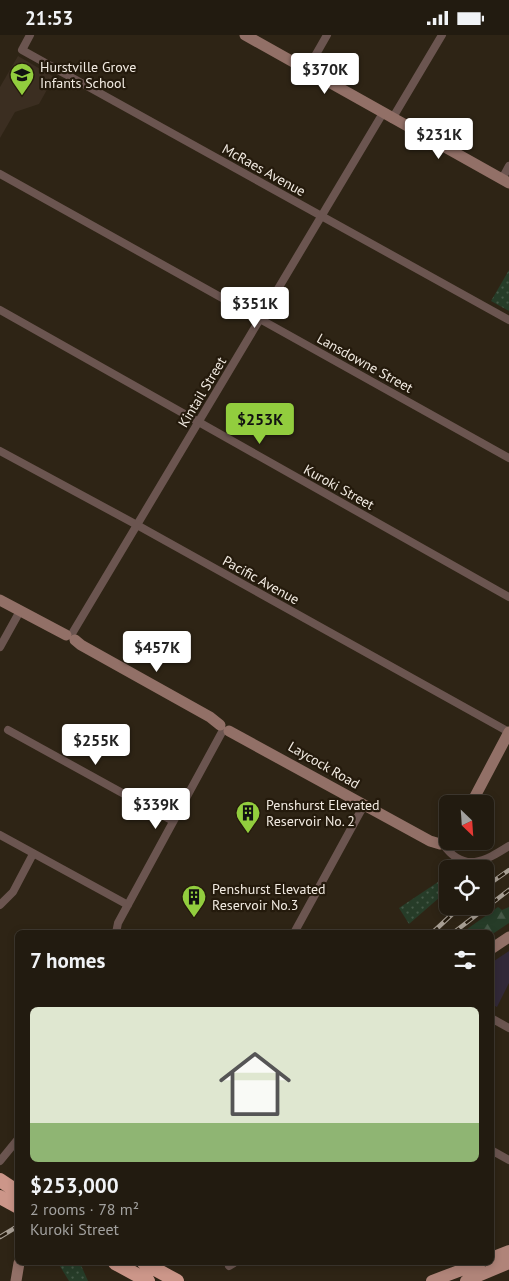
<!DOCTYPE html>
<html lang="en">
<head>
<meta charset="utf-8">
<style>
  body { margin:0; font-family:"PT Sans",sans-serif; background:#2a2419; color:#f1f3f6; height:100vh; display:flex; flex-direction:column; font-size:19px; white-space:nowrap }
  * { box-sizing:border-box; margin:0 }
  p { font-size:16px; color:#a2a19f }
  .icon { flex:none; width:28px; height:28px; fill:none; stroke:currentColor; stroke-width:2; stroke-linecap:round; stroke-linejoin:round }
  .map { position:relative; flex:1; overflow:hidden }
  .details { position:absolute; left:15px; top:895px; width:479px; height:335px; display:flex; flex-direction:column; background:#221b10; border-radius:8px; box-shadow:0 2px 8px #0003,0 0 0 1px #3f3930 }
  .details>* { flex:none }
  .needle { width:32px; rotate:155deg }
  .buttons { position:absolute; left:439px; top:760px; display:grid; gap:10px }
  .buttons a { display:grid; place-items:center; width:55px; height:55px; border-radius:8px; background:#221b10; box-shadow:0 2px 8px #0003,0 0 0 1px #3f3930; font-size:25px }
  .price { position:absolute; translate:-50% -42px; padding:0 11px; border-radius:5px; background:#fff; color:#222; font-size:16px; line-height:32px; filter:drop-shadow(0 1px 2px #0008) }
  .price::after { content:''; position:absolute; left:50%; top:30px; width:15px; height:11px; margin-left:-8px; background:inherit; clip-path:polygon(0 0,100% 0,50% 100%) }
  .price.selected { background:#92cd3e; color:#111 }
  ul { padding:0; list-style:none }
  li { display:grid; align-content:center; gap:10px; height:265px; padding:0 15px }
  li span { display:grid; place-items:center; height:155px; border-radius:8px; color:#555 }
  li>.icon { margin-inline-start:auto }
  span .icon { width:90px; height:90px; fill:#fffc; stroke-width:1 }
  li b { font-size:21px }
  h2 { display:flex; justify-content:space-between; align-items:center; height:60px; padding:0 15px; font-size:21px }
  .status { display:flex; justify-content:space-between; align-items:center; height:35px; padding:0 25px; background:#221b10; direction:ltr }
  .status svg { height:14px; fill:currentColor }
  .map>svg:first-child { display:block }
  .commercial { fill:#322938 }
  .education { fill:#3b2e21 }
  .forest { fill:url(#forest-firs) }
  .park { fill:url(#park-dots) }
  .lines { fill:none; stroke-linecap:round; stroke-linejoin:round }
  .street { stroke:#6b5550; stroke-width:8 }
  .secondary { stroke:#927067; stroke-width:11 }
  .primary { stroke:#b08479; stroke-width:12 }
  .highway { stroke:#cc9689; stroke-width:14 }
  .rail-casing { stroke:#a89f94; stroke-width:4.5 }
  .rail { stroke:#241a0c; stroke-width:2.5; stroke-dasharray:8; stroke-linecap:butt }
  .labels { text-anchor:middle; stroke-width:4.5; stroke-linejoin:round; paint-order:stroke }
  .poi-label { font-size:14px; fill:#f1eae1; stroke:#241a0c; text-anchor:start }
  .street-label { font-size:14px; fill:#f1eae1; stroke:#241a0c }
</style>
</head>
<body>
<div class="status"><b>21:53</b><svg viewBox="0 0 49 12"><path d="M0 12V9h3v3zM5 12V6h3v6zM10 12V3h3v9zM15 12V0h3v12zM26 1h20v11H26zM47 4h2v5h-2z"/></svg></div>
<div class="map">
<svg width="509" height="1246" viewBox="0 0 509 1246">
  <defs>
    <pattern id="forest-firs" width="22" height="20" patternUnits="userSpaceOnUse" patternTransform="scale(1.25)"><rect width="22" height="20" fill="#263c28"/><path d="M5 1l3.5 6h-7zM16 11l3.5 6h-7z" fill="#465847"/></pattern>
    <pattern id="park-dots" width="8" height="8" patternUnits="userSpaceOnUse" patternTransform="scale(1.25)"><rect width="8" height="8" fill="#263c28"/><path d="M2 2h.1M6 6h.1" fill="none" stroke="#465847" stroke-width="1.8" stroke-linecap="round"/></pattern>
  </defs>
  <rect width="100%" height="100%" fill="#2e2415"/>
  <path class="commercial" d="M509 916V948L497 972 491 969V928Z"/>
  <path class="education" d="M18 21 54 42 39 69 15 77 0 103V52Z"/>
  <path class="forest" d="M498 872 502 875 509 872V888L491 900V898L463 897Z"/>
  <path class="park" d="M509 235V276L491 266Z
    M447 841V856L409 889 399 873Z
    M58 1228H80L88 1246H69Z"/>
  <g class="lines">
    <path class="street" d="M30 0 22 15 509 285
      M307 35 327 0
      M392 84 442 0
      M0 139 509 423
      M502 144 509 131
      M0 275 509 562
      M0 416 137 490 509 697
      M73 597 383 78
      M0 612 20 576
      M8 695 173 786
      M0 800 128 870
      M443 809C464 839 485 826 509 811
      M0 870 13 857 33 819
      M116 898 118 888 222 697
      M294 898 364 770
      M491 983 509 993
      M491 1115 509 1125
      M0 1126 18 1104
      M229 1231 234 1228"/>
    <path class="secondary" d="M245 0 509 148
      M0 565 66 600
      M75 605 81 610 210 682 220 690
      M229 696 430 806 440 809 450 806
      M471 769 509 697
      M491 914 509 902
      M16 1246 19 1228"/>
    <path class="primary" d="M491 1223 509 1216
      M432 1246 480 1228
      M466 1246 509 1228"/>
    <path class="highway" d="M0 1145 18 1157
      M0 1162 18 1172
      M115 1228 148 1246
      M144 1228 177 1246"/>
    <defs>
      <path id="rail" d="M485 852 509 835
        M432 898 461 871
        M453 898 509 855
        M0 1202 18 1191"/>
    </defs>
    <use href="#rail" class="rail-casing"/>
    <use href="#rail" class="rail"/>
  </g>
  <defs>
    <symbol id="school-pin" viewBox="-11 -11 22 30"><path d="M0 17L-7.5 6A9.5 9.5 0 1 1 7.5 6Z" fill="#92cd3e" stroke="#241a0c"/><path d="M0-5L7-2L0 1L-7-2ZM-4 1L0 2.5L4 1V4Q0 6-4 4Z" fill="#111"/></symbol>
    <symbol id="building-pin" viewBox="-11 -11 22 30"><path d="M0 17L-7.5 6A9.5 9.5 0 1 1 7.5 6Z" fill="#92cd3e" stroke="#241a0c"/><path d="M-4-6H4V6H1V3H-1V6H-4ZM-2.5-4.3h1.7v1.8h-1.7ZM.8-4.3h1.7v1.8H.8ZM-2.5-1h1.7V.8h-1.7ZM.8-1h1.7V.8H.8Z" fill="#111"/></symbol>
  </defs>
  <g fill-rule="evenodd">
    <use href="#school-pin" x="8" y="26" width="28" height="38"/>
    <use href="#building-pin" x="234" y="764" width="28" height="38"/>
    <use href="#building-pin" x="180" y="848" width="28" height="38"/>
  </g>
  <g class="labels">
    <g class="poi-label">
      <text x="40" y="37">Hurstville Grove<tspan x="40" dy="16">Infants School</tspan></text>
      <text x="266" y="775">Penshurst Elevated<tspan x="266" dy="16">Reservoir No. 2</tspan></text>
      <text x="212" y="859">Penshurst Elevated<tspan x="212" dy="16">Reservoir No.3</tspan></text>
    </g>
    <g class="street-label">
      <text transform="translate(264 135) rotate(29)" y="5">McRaes Avenue</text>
      <text transform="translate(365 328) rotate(29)" y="5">Lansdowne Street</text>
      <text transform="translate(202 357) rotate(-59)" y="5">Kintail Street</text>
      <text transform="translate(339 452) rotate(29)" y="5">Kuroki Street</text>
      <text transform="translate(261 545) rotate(29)" y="5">Pacific Avenue</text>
      <text transform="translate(324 730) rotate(30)" y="5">Laycock Road</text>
    </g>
  </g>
</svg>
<div class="buttons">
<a><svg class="needle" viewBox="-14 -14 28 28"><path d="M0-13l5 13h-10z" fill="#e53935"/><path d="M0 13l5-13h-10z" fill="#a2a19f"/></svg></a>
<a><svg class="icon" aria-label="locate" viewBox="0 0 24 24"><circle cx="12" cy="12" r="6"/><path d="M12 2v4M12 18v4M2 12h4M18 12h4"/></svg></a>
</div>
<b class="price" style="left:325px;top:60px">$370K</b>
<b class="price" style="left:439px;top:125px">$231K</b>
<b class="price" style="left:255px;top:294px">$351K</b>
<b class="price selected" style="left:260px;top:410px">$253K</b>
<b class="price" style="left:157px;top:638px">$457K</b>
<b class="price" style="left:96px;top:731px">$255K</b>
<b class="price" style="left:156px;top:795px">$339K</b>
<section class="details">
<h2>7 homes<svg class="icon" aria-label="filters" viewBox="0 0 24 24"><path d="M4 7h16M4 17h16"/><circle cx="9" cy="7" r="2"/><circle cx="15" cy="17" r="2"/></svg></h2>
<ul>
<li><span style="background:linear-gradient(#dfe7d0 75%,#8fb573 0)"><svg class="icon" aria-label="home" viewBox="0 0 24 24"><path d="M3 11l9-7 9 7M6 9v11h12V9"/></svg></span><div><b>$253,000</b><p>2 rooms · 78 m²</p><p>Kuroki Street</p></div></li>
</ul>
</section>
</div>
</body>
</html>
